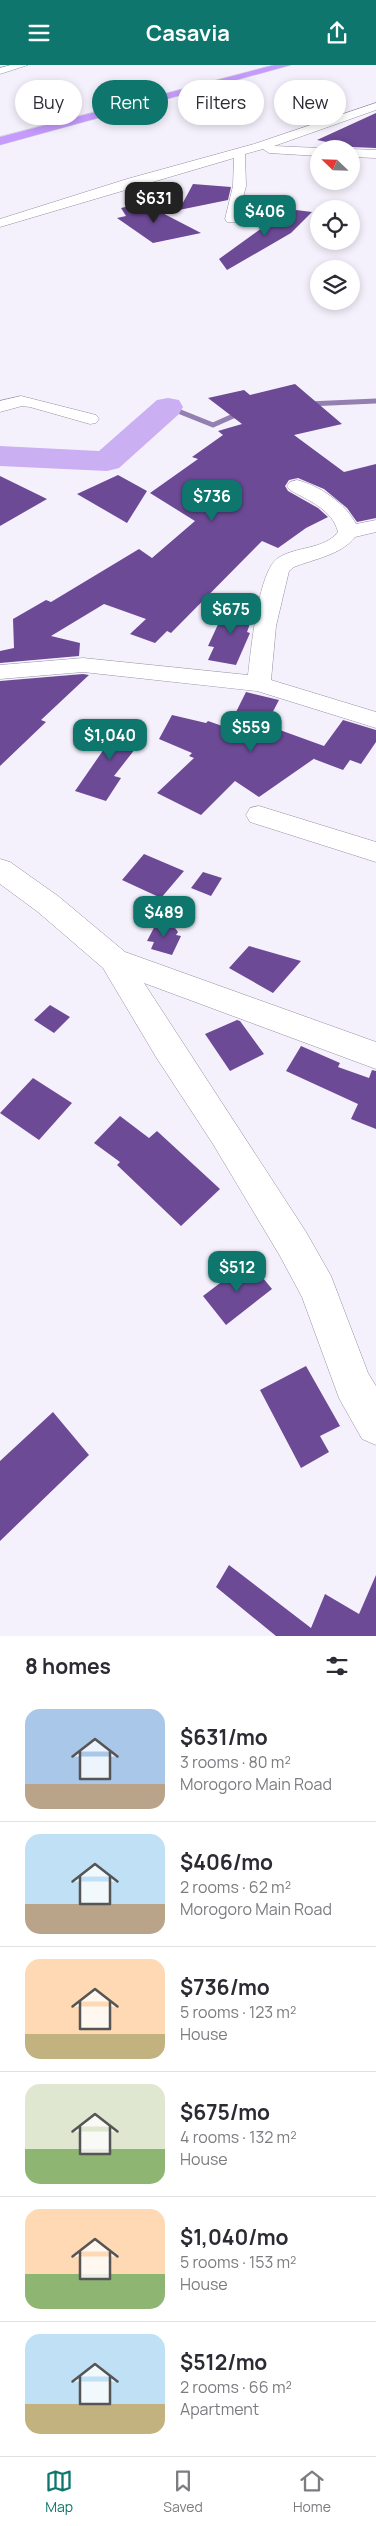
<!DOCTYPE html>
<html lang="en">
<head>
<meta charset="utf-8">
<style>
  body { margin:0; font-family:Manrope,sans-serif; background:#f2f2f3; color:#2b2b33; height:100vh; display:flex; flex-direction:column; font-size:19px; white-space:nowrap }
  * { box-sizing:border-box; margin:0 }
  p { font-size:16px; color:#7c7c81 }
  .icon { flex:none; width:28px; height:28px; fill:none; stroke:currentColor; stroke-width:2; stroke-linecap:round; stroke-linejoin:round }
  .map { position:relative; height:1571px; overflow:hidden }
  .drawer { display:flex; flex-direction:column; background:#fff; flex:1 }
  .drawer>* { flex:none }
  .hud { position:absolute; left:15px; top:15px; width:346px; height:45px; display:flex; gap:10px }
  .needle { width:32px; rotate:293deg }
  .fabs { position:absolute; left:310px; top:75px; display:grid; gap:10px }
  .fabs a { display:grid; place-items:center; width:50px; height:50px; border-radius:50%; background:#fff; box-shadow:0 2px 8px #0003; font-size:25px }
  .price { position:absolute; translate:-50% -42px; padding:0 11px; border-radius:10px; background:#0f766e; color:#fff; font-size:16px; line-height:32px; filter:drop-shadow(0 1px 2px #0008) }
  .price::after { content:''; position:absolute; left:50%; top:30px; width:15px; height:11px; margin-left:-8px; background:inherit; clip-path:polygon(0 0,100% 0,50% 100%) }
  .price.on { background:#222; color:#fff }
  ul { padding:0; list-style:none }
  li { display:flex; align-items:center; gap:15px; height:125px; padding:0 25px }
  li+li { border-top:1px solid #e1e1e2 }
  li span { display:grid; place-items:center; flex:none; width:140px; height:100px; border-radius:15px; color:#555 }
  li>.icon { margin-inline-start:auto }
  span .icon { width:60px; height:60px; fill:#fffc; stroke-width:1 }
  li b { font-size:21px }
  h2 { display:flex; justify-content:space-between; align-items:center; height:60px; padding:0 25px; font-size:21px }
  .pill { padding:0 18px; border-radius:22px; background:#fff; box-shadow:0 2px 8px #0003; font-size:18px; line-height:45px }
  .pill.on { background:#0f766e; color:#fff }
  header { display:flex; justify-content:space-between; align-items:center; height:65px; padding:0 25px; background:#0f766e; color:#fff; font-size:22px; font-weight:700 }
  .tabs { display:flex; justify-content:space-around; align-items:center; height:70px; border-top:1px solid #e1e1e2; background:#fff; font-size:14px; color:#7c7c81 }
  .tabs a { display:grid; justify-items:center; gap:2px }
  .tabs .on { color:#0f766e }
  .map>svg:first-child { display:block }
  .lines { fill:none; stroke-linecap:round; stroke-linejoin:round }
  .stream { stroke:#937fb0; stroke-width:5 }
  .river { fill:#cbaff3; fill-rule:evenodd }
  .building { fill:#6c4a96 }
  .minor-casing { stroke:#968fa1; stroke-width:1 }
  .highway-casing { stroke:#d4d4d5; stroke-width:1 }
  .minor { fill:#fff; fill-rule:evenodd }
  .highway { fill:#c59bfd; fill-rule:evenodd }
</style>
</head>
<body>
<header><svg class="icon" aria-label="menu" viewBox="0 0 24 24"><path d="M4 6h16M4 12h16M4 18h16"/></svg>Casavia<svg class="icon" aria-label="share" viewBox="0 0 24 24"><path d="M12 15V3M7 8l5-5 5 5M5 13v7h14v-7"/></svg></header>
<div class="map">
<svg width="376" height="1571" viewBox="0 0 376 1571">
  <rect width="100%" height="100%" fill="#f5f1fc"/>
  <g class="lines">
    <path class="stream" d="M308 339 376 336
      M168 342 213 360 240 348"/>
    <path class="river" d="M168 333 179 335 183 342 179 349 119 403 107 406 0 401V381L99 386 157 335Z"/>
  </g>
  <path class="building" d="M376 48V83L351 82 317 75Z
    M193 119 231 122 228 135 179 145Z
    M143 138 201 168 153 178 117 153 126 151 121 143Z
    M288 144 312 147 291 168 227 205 219 194Z
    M295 319 342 359 294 370 344 407 376 399V453L357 457 347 443 324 424 298 413 289 415 285 421 288 426 318 443 328 452 306 463 278 483 262 476 171 568 167 566 155 578 130 569 146 554 104 539 51 571 80 578 79 591 0 598V586L14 583 13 554 46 535 51 537 139 484 152 493 195 456 150 428 198 394 192 392 223 370 218 366 242 359 208 333 244 325 250 330Z
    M118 410 147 426 127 458 77 429Z
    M0 411 47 434 0 461Z
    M227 540 255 545 247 567 250 568 236 600 208 595 214 582 208 581Z
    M83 609 89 610 41 655 46 657 0 701V616Z
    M246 627 279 635 266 660 324 681 343 655 376 665V677L361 699 350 695 343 705 314 694 315 693 259 732 235 716 201 750 157 728 194 693 189 691 192 688 159 674 172 650 206 658 208 656 228 663Z
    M114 658 146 670 114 711 121 713 106 736 75 726 104 684 93 680Z
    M144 789 184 806 161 833 122 815Z
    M203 807 222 813 211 831 191 823Z
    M158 855 172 859 178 867 176 870 181 871 172 890 151 884 154 877 147 876Z
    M249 881 301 896 273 928 229 903Z
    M50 940 70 952 54 968 34 955Z
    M237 955 240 956 264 989 230 1006 205 969Z
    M301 981 340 998 338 1002 369 1013 372 1005 376 1006V1064L351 1054 358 1039 286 1006Z
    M33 1013 72 1038 39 1075 0 1048Z
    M120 1051 149 1073 157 1066 220 1124 181 1161 117 1100 120 1097 94 1078Z
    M249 1196 272 1224 226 1260 203 1231Z
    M306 1301 340 1361 320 1371 329 1387 301 1403 260 1325Z
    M53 1347 89 1390 0 1476V1396Z
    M229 1500 311 1563 325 1529 359 1549 376 1510V1571H276L216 1522Z"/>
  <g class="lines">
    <defs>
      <path id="minor" d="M11 0H28L0 9V3Z
        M376 38V45L274 81 319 83 321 84H319V91L269 88 263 84 245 89 246 121 237 157H227L225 154 233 121 234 93 0 162V154L127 114 254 79Z
        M351 84 376 85V93L351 92Z
        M21 331 96 350 99 354 96 358 90 359 30 342 22 341 0 347V336Z
        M297 415C320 421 345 438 356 459L376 455V467L355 472C341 490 314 494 294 502L289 506 276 561 271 615 376 647V663L257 626 83 607 0 614V600L83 593 248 610C251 586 258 506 278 493 296 481 324 485 338 467 332 444 309 436 290 425L287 421 290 417Z
        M259 741 376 777V797L250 757 246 750 250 743Z
        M0 794 10 797 58 831 125 887 376 977V1004L144 918 306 1167 331 1211 368 1308 376 1321V1380L362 1374 339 1333 302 1232 280 1191 213 1079 156 992 103 903 38 847 0 819Z"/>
      <path id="highway" d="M274 0H291L0 80V72Z"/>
    </defs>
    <use href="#minor" class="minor-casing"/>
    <use href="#highway" class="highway-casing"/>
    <use href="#minor" class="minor"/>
    <use href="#highway" class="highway"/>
  </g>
</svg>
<div class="fabs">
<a><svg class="needle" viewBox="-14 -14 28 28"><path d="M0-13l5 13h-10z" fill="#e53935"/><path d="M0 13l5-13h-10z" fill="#7c7c81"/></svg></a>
<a><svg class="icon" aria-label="locate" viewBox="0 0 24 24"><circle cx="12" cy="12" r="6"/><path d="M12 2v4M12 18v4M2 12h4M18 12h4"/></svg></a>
<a><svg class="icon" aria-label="layers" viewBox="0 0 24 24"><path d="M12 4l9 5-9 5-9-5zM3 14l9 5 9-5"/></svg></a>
</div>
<b class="price on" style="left:154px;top:159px">$631</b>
<b class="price" style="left:265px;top:172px">$406</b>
<b class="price" style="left:212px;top:457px">$736</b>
<b class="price" style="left:231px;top:570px">$675</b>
<b class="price" style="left:251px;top:688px">$559</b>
<b class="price" style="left:110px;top:696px">$1,040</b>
<b class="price" style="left:164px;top:873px">$489</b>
<b class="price" style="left:237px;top:1228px">$512</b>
<div class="hud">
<a class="pill">Buy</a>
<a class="pill on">Rent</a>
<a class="pill">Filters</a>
<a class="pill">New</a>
</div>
</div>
<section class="drawer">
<h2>8 homes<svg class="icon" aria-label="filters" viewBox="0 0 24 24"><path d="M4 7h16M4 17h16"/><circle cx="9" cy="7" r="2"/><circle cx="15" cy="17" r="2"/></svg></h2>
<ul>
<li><span style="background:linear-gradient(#a9c7e8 75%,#b9a48a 0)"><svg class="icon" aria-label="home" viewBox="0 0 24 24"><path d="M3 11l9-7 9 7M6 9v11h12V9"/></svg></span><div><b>$631/mo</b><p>3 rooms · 80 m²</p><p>Morogoro Main Road</p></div></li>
<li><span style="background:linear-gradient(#bfe0f5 70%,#b9a48a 0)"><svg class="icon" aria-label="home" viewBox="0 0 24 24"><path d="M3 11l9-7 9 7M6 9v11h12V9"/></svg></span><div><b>$406/mo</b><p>2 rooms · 62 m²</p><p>Morogoro Main Road</p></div></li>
<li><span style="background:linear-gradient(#ffd9b3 75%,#c2b280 0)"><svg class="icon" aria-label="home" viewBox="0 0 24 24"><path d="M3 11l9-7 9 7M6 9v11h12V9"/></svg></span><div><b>$736/mo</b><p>5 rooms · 123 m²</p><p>House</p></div></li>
<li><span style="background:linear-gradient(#dfe7d0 65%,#8fb573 0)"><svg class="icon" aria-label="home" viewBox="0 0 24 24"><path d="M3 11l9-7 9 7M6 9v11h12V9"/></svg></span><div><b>$675/mo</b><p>4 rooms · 132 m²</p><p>House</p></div></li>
<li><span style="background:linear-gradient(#ffd9b3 65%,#8fb573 0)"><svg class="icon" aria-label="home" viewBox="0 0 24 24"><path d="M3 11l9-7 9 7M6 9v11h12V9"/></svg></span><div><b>$1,040/mo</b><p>5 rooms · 153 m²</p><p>House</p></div></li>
<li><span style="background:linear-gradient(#bfe0f5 70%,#c2b280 0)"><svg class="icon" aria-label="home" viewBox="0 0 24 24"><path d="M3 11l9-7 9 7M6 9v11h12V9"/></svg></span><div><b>$512/mo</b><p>2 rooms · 66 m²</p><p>Apartment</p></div></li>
</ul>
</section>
<nav class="tabs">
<a class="on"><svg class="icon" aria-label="map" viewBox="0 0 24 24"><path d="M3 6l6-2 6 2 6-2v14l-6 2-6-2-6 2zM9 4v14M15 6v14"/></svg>Map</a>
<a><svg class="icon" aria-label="saved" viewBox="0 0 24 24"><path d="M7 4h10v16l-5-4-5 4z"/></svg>Saved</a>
<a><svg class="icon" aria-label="home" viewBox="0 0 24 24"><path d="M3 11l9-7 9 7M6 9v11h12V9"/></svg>Home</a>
</nav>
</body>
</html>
